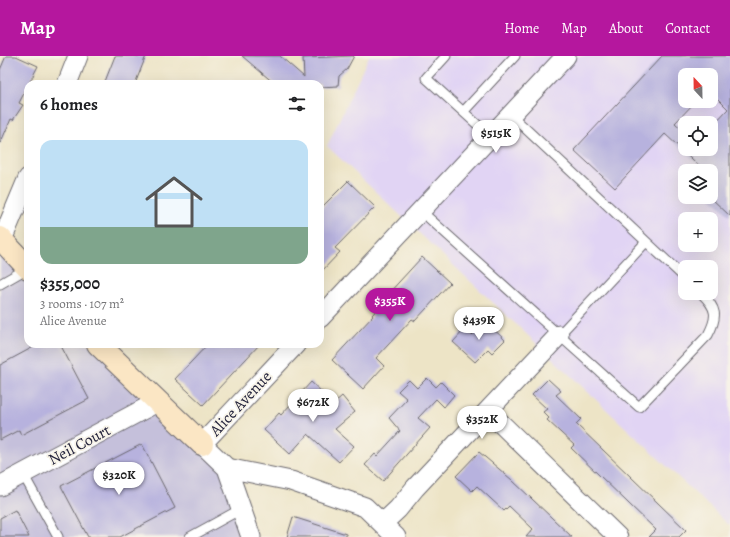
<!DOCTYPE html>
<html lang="en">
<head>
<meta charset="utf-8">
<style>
  body { margin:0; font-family:Alegreya,serif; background:#f6f6f6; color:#202124; height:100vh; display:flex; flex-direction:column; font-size:15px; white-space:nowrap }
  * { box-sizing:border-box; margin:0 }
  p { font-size:13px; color:#757577 }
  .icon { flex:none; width:22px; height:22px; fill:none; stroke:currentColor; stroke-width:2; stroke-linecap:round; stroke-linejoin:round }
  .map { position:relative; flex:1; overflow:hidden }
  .sheet { position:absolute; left:24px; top:24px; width:300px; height:268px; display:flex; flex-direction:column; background:#fff; border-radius:12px; box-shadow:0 4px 16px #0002 }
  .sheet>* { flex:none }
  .needle { width:26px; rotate:338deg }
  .fabs { position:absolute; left:678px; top:12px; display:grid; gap:8px }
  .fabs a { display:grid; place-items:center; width:40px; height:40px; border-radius:8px; background:#fff; box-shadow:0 4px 16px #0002; font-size:20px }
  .price { position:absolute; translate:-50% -34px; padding:0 9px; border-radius:14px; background:#fff; color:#222; font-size:13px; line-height:26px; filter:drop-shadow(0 1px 2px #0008) }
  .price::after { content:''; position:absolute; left:50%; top:24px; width:12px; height:9px; margin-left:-6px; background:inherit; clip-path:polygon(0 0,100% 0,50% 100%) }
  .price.on { background:#b5179e; color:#fff }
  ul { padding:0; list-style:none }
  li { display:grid; align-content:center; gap:8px; height:212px; padding:0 16px }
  li span { display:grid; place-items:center; height:124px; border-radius:12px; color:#555 }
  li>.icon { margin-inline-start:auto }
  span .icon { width:72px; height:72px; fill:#fffc; stroke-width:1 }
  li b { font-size:17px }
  h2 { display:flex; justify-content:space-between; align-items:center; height:48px; padding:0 16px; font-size:17px }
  header { display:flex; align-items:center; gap:24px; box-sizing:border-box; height:56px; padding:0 20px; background:#b5179e; color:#fff }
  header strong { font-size:19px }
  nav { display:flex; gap:22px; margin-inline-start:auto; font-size:14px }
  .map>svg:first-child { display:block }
  .built { fill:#e1d4f4; fill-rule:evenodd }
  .industrial { fill:#c5c0db }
  .building { fill:#b7b2de; fill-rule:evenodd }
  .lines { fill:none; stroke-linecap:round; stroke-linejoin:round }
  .lane-casing { stroke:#69666c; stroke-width:11 }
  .street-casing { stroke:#69666c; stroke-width:21 }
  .secondary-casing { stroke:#69666c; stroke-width:24 }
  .lane { stroke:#fff; stroke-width:9 }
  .street { stroke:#fff; stroke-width:19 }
  .secondary { stroke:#fbe6c4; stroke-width:22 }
  .labels { text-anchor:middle; stroke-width:3.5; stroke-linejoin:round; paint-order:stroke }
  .street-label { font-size:16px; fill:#22223b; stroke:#f7f3e8 }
</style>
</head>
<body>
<header>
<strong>Map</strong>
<nav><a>Home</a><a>Map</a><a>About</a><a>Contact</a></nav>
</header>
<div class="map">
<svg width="730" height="481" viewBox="0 0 730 481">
  <rect width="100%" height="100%" fill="#f7f3e8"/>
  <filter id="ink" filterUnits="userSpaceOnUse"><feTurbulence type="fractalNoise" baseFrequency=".025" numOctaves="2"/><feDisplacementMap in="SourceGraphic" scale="8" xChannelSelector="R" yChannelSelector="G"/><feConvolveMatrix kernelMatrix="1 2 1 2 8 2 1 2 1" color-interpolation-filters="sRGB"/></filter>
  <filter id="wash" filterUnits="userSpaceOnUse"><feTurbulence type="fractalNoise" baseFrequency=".012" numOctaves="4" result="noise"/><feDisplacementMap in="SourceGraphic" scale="16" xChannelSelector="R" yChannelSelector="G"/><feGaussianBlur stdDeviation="0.9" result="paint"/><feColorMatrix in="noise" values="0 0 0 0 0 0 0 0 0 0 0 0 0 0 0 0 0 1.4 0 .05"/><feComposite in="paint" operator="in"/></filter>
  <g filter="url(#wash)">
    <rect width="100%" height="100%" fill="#ede4c6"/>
    <path class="built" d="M369 0H730V470L327 90ZM685 19H711V45H685ZM685 67H711V93H685ZM685 115H711V141H685ZM685 163H711V189H685ZM685 211H711V237H685Z"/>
    <path class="industrial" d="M0 186 28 216V288H95L230 416 253 481H0Z"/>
    <g id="blocks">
      <path class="building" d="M6 0H16L38 10 19 47 23 49 13 64 11 63 0 88V14Z
        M115 0H146L135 28H104Z
        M242 0H280L304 21 303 2 354 0 347 13 339 20 338 30 320 31V28H275Z
        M662 0H730V160L711 142V115H705L665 78 615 132 574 94ZM685 19H711V36L728 53 711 71V93H685V76L675 67 696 45H685Z
        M348 125 375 151 335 192 340 196 320 217V153Z
        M422 201 450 227 415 265 412 263 376 302 384 310 363 333 332 304 373 260 372 259 388 241 387 239Z
        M485 265 505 284 492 297 488 293 475 306 453 286 465 273 472 279Z
        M39 288H60L89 343 21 379 19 374 0 384V309Z
        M208 288H260L203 349 175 323Z
        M427 322 436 331 441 326 454 339 444 351 436 343 418 362 430 372 383 425 365 409 375 398 377 400 400 375 389 362 407 343 398 335 409 324 417 332Z
        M548 323 561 335 556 339 581 363 576 368 686 474 679 481H649L656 474 571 392 574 389 547 364 549 362 543 356 547 353 532 339Z
        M311 326 334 347 342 340 355 356 335 373 354 390 339 406 308 378 290 398 264 374 279 357 281 359Z
        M142 388 175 452 120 481H88L61 430Z
        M479 396 512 424 572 481H526L533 473 509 450 504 455 477 430 472 435 456 420Z
        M15 454 29 481H0V462Z
        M293 461 346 478V481H287Z"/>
    </g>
  </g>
  <g filter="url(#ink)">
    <use href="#blocks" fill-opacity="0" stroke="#69666c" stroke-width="1"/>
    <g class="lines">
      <defs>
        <path id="lane" d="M446 0 426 22 491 81
          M464 55 515 0
          M511 59 685 222
          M421 155 639 351 708 279C718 260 717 252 701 237
          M0 228 28 212
          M559 279 646 186
          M23 418 58 481
          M190 481 241 453"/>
        <path id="street" d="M67 28 78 0
          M2 184 28 122
          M320 262 566 0
          M296 288 202 388 227 412 291 425 365 451 396 481
          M488 355 618 481
          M227 412 251 481
          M0 430 157 346
          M383 467 398 453 415 432 559 279"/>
        <path id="secondary" d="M0 182 28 212
          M98 288 202 388"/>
      </defs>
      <use href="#lane" class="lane-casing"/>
      <use href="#street" class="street-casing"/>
      <use href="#secondary" class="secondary-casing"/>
      <use href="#lane" class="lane"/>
      <use href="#street" class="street"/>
      <use href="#secondary" class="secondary"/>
    </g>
  </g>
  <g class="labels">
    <g class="street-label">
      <text transform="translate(240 347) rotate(-47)" y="6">Alice Avenue</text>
      <text transform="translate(79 388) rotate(-28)" y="6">Neil Court</text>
    </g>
  </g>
</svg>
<div class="fabs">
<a><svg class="needle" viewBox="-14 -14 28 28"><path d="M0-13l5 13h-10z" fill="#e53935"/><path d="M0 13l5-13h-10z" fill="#757577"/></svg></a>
<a><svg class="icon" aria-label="locate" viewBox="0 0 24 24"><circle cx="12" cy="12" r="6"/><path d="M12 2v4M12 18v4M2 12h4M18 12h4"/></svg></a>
<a><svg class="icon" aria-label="layers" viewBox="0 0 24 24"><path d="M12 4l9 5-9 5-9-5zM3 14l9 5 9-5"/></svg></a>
<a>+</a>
<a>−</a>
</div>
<b class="price" style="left:496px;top:98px">$515K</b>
<b class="price on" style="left:390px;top:266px">$355K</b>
<b class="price" style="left:479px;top:285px">$439K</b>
<b class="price" style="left:313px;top:367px">$672K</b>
<b class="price" style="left:482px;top:384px">$352K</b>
<b class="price" style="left:119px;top:440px">$320K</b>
<section class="sheet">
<h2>6 homes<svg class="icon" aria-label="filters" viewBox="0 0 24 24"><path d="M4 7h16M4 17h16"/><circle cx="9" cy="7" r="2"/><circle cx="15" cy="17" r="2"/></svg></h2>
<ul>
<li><span style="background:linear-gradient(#bfe0f5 70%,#7fa58c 0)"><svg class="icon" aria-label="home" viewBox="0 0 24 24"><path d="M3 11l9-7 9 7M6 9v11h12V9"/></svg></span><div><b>$355,000</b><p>3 rooms · 107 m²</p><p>Alice Avenue</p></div></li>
</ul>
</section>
</div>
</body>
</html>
